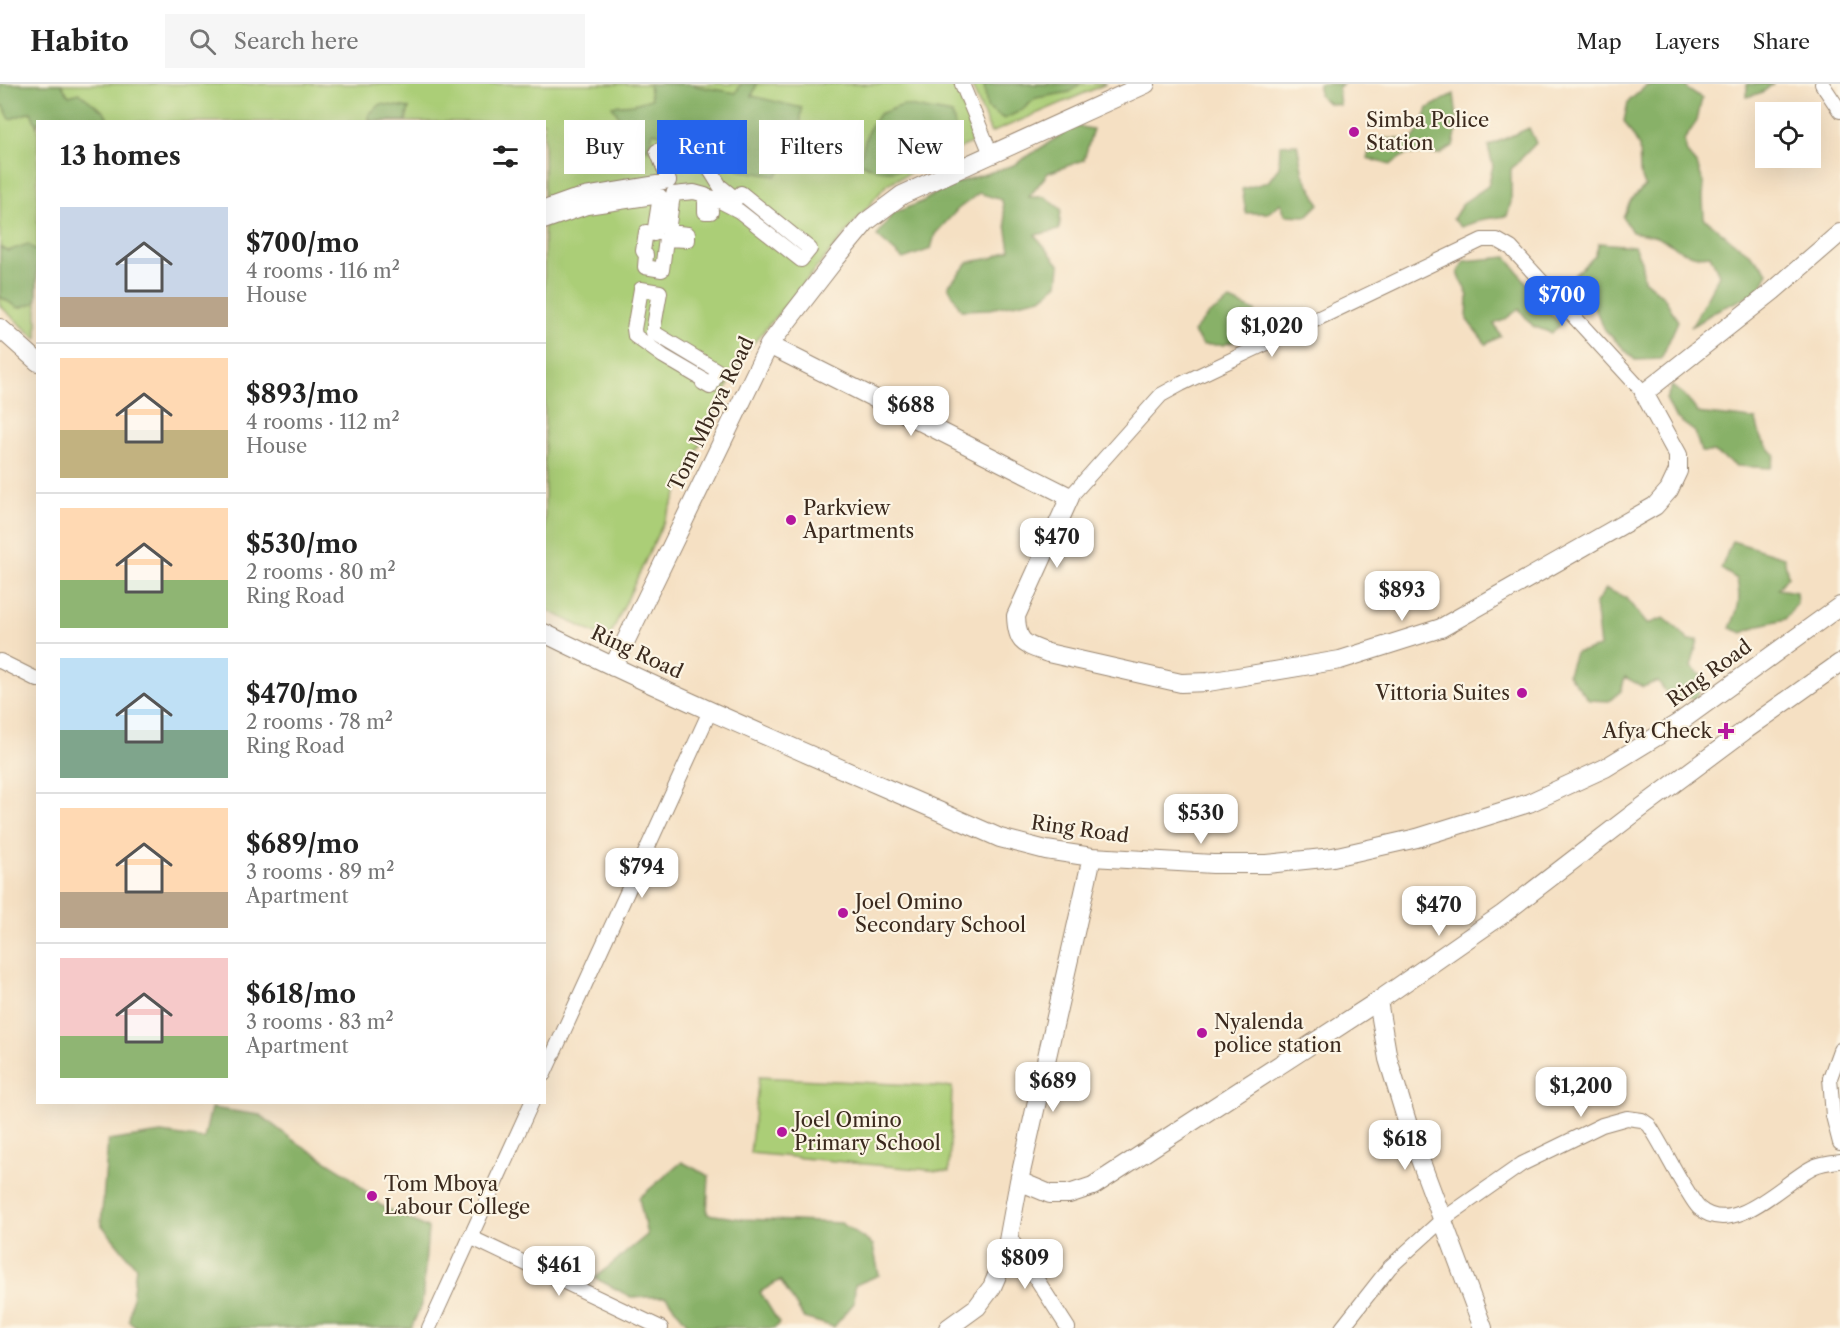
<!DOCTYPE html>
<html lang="en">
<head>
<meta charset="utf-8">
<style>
  body { margin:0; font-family:"Libre Caslon Text",serif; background:#f6f6f6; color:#222; height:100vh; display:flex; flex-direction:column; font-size:22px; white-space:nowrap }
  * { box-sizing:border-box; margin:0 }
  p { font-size:20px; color:#767676 }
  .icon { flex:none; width:33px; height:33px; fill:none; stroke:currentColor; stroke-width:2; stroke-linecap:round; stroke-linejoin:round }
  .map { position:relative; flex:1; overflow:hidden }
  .sheet { position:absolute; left:36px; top:36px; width:510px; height:984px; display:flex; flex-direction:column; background:#fff; border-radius:0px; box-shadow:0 6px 24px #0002 }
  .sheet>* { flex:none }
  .guide { position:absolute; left:564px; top:36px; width:570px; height:54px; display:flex; gap:12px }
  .fabs { position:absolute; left:1755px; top:18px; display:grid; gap:12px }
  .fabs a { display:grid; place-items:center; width:66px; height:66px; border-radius:0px; background:#fff; box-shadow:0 6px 24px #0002; font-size:30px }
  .price { position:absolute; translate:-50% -51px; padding:0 14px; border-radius:12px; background:#fff; color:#222; font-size:20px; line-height:39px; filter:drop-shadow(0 2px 3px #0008) }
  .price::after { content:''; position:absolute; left:50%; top:36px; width:18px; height:14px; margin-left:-9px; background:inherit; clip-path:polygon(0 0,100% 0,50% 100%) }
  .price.on { background:#2563eb; color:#fff }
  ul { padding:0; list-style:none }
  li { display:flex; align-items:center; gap:18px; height:150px; padding:0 24px }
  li+li { border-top:2px solid #e0e0e0 }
  li span { display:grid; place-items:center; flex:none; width:168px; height:120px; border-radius:0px; color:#555 }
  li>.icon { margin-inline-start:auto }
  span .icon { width:72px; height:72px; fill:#fffc; stroke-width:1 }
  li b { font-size:26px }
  h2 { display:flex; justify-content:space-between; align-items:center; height:72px; padding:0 24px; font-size:26px }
  .chip { padding:0 21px; border-radius:0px; background:#fff; box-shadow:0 6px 24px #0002; font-size:21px; line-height:54px }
  .chip.on { background:#2563eb; color:#fff }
  header { display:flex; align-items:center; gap:36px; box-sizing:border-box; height:84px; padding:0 30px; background:#fff; border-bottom:2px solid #e0e0e0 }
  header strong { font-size:28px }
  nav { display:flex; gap:33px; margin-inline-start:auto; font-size:21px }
  .search { width:420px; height:54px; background:#f6f6f6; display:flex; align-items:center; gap:15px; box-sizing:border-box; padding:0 21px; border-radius:0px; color:#767676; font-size:22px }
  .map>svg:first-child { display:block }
  .green { fill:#abce77; stroke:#737c4a; stroke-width:1.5 }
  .forest { fill:#88b168; stroke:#626e43; stroke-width:1.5 }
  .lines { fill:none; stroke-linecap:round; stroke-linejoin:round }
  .street-casing { stroke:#988570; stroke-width:16 }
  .secondary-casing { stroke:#988570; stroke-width:20 }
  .street { stroke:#fff; stroke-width:14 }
  .secondary { stroke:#fff; stroke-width:18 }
  .poi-dot { fill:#b5179e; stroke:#fcf5e5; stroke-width:2 }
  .labels { text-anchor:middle; stroke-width:4.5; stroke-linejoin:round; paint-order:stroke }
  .poi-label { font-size:20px; fill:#3b2a1e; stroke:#fcf5e5; text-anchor:start }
  .street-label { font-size:20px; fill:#3b2a1e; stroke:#fcf5e5 }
</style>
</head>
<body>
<header>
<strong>Habito</strong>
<div class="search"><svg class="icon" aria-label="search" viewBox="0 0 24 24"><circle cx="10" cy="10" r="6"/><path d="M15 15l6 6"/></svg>Search here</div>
<nav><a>Map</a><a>Layers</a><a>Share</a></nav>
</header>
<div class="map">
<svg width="1840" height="1244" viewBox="0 0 1840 1244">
  <rect width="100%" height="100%" fill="#fcf5e5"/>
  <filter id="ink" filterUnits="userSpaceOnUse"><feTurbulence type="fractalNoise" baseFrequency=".0167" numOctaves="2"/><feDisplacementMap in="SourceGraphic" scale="12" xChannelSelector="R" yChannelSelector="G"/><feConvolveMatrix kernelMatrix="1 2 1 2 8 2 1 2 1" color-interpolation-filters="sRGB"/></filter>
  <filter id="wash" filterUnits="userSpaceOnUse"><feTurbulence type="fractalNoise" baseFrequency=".008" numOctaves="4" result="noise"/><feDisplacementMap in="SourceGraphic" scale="24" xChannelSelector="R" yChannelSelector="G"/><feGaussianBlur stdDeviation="1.35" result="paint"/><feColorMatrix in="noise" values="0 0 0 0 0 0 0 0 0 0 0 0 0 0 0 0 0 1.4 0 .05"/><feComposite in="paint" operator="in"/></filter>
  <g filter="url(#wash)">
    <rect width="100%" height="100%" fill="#f5e0c3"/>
    <path class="green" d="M0 0H954L977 56 887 100 741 274 608 556 545 525 544 38H38L37 255 0 222Z
      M971 0H1106L991 49Z
      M759 993 952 1003 949 1088 750 1069Z"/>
    <path class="forest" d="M0 0H61L69 12 79 9 104 28 109 37 38 38 37 43 31 28 10 35 3 22 0 23Z
      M649 0H694L696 2 736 9 741 0H757L752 12 802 24 800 44 781 48 774 66 786 78 776 92 742 87 723 74 733 53 705 40 703 54 719 78 707 90 685 73 672 53 653 48 648 66 626 43 612 22 634 20 651 15Z
      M984 0H1080L1070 8 1036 14 1022 26 1004 35 987 24Z
      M1319 0H1343L1338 4 1340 21 1328 19 1319 12Z
      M1658 0H1686L1688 6 1702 14 1697 37 1684 56 1687 69 1697 81 1704 100 1703 113 1704 134 1732 157 1750 170 1768 188 1759 208 1717 226 1691 243 1719 191 1710 171C1687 175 1680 164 1661 155 1653 151 1641 150 1632 148L1623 133 1631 116 1645 102 1640 88 1639 62 1624 37 1628 18 1646 2Z
      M1747 0H1773L1763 8 1747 13Z
      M1454 10 1458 41 1453 62 1440 70H1406L1390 81 1367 74 1374 54 1412 56 1422 42 1428 24Z
      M381 20 409 24 406 37H369V30Z
      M903 21 952 30 956 47 953 63 924 74 911 85 889 87 877 86 859 78 868 47 879 30Z
      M1075 42 1093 45 1084 76 1048 89 1029 113H1045L1061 125 1059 146 1035 151 1060 182 1058 200 1041 214 990 225 961 226 948 202 969 178 992 174 1010 166 1002 116 979 109 958 125 935 150 931 165 903 175 877 152 893 129 922 118 947 102 1014 81Z
      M1529 44 1536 59 1511 85V118L1507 132 1484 135 1461 143 1453 135 1463 119 1488 102 1493 82 1488 62Z
      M1297 60 1303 90 1315 111 1319 120 1307 132 1285 131 1281 119 1268 129H1246L1242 105 1268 98 1279 83 1280 61Z
      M1599 159 1634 162 1641 177 1644 196 1664 213 1678 237 1661 275 1635 276 1605 246 1595 225 1574 191 1595 172Z
      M28 160 37 168V215L35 219 19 224 0 213V163L8 167Z
      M1507 173 1549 229 1562 240 1551 249 1533 242 1519 225 1504 236 1494 240 1501 252 1486 260 1467 236 1468 212 1458 189 1464 177Z
      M1230 216 1255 227 1257 239 1249 252 1223 261H1203L1193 248 1208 231Z
      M1672 302 1688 315 1698 329C1718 332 1737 332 1756 336L1761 355 1775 371 1771 384 1736 382 1714 368H1701L1695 348 1675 333 1666 315Z
      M1732 457 1784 473 1788 492 1778 505 1796 508 1797 519 1785 535 1760 541 1743 549 1730 544C1739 524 1741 517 1737 495L1721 485Z
      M1606 505 1625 513 1647 540 1664 534 1680 547 1689 557 1698 556 1691 583 1706 596 1695 615 1669 612 1658 597 1643 603 1625 593 1621 607 1609 617 1589 616 1568 590 1575 569 1600 563 1595 520Z
      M211 1024 260 1031 293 1056 347 1090 380 1121 428 1144 422 1220 411 1244H138L129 1237 136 1183 101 1140 108 1057 161 1049 204 1055Z
      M682 1078 709 1092 707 1130 743 1135 841 1139 873 1161 879 1191 855 1201 854 1219 834 1243 804 1234 780 1196 760 1208 779 1239 775 1244 690 1243 666 1213H631L595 1194 647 1151 639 1114Z"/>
  </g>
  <g filter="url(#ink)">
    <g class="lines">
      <defs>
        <path id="street" d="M962 0 991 70
          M1822 0 1840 27
          M544 124 572 114 585 111 669 97 657 67 687 57 705 78 720 102 736 115 741 109 810 165 801 176 739 127 714 114 710 113 711 128H705V111L694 108 673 110 668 148 688 150V156L666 155 662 186 645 183 646 171 643 167 646 148 654 150 660 112 587 123 544 138
          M641 205 660 208 653 248 718 287 710 303 703 299 704 296 663 272 635 252 634 245Z
          M1070 413 1161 311 1181 300 1482 156H1497L1511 164 1644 309
          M0 577 38 596
          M1840 966 1830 994 1833 1032 1840 1059
          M544 990 710 627
          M1009 1152 1068 1244
          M470 1153 661 1244
          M429 1244 532 1018
          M1342 1244 1390 1183 1442 1136 1522 1080 1602 1041 1627 1034 1642 1036 1649 1041C1662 1061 1673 1084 1686 1105 1690 1111 1694 1119 1699 1124 1734 1155 1784 1097 1813 1083 1821 1079 1831 1078 1840 1077"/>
        <path id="secondary" d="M0 244 38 278
          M769 261 1070 413 1016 532C1017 560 1024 560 1048 569L1181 599 1208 598 1340 576 1441 544 1655 422 1669 406 1678 387V371L1644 309 1773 207 1840 149
          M544 549C694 623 848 687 1000 754L1046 766 1092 773 1213 780H1267L1333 773 1417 754 1529 719 1605 684 1677 640 1840 522
          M613 583 769 261 837 173 866 138 902 111 1146 0
          M1378 917 1388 975 1412 1054 1483 1244
          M1019 1097 1050 1110H1069L1093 1102 1378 917 1503 830 1633 730 1747 645 1840 579
          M948 1244 977 1223 992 1203 1005 1173 1019 1097 1092 773"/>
      </defs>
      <use href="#street" class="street-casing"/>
      <use href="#secondary" class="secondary-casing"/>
      <use href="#street" class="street"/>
      <use href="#secondary" class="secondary"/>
    </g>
  </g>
  <g class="poi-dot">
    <circle cx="1354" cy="48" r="6"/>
    <circle cx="791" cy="436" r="6"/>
    <circle cx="1522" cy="609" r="6"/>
    <path d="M1723 638h6v6h6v6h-6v6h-6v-6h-6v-6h6z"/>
    <circle cx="843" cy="829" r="6"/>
    <circle cx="1202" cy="949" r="6"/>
    <circle cx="782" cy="1048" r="6"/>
    <circle cx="372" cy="1112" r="6"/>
  </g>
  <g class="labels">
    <g class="poi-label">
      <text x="1366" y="43">Simba Police<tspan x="1366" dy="23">Station</tspan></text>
      <text x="803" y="431">Parkview<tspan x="803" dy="23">Apartments</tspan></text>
      <text x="1510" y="616" text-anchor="end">Vittoria Suites</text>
      <text x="1712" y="654" text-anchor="end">Afya Check</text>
      <text x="855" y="825">Joel Omino<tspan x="855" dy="23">Secondary School</tspan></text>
      <text x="1214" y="945">Nyalenda<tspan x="1214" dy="23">police station</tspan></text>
      <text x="794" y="1043">Joel Omino<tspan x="794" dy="23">Primary School</tspan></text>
      <text x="384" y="1107">Tom Mboya<tspan x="384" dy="23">Labour College</tspan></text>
    </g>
    <g class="street-label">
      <text transform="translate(711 330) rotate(-64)" y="7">Tom Mboya Road</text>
      <text transform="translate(637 568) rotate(25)" y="7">Ring Road</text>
      <text transform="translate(1709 589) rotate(-36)" y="7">Ring Road</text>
      <text transform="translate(1080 745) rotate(8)" y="7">Ring Road</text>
    </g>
  </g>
</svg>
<div class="fabs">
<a><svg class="icon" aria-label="locate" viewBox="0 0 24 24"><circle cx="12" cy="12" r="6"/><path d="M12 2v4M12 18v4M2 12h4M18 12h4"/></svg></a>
</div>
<b class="price on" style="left:1562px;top:243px">$700</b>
<b class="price" style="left:1272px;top:274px">$1,020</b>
<b class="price" style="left:911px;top:353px">$688</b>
<b class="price" style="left:1057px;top:485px">$470</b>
<b class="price" style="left:1402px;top:538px">$893</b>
<b class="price" style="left:1201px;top:761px">$530</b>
<b class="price" style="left:642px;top:815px">$794</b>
<b class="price" style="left:1439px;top:853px">$470</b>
<b class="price" style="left:1053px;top:1029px">$689</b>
<b class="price" style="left:1581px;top:1034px">$1,200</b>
<b class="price" style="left:1405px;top:1087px">$618</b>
<b class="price" style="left:1025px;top:1206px">$809</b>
<b class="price" style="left:559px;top:1213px">$461</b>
<div class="guide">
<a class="chip">Buy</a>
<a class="chip on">Rent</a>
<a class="chip">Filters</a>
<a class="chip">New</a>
</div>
<section class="sheet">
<h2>13 homes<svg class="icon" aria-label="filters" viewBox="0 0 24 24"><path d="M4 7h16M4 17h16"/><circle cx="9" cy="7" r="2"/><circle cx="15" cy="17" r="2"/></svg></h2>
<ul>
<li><span style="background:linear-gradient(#c9d6e8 75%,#b9a48a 0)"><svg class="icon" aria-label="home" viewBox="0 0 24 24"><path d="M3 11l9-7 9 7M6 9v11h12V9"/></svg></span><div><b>$700/mo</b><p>4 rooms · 116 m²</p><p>House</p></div></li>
<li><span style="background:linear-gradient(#ffd9b3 60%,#c2b280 0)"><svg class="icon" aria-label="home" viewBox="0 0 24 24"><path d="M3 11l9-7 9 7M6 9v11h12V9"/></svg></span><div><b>$893/mo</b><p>4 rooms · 112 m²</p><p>House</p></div></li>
<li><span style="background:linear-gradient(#ffd9b3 60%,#8fb573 0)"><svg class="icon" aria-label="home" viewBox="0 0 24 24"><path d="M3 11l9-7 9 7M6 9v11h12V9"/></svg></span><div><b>$530/mo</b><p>2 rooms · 80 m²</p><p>Ring Road</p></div></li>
<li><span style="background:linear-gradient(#bfe0f5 60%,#7fa58c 0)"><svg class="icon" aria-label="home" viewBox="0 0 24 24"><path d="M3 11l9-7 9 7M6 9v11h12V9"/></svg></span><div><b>$470/mo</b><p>2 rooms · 78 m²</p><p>Ring Road</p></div></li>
<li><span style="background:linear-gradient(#ffd9b3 70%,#b9a48a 0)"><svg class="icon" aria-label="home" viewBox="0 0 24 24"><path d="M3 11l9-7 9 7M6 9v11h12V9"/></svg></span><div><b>$689/mo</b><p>3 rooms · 89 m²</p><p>Apartment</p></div></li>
<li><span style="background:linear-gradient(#f6c9c9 65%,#8fb573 0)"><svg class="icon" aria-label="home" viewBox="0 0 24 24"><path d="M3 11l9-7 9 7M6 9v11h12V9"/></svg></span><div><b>$618/mo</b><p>3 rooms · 83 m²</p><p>Apartment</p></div></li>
</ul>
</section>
</div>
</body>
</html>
